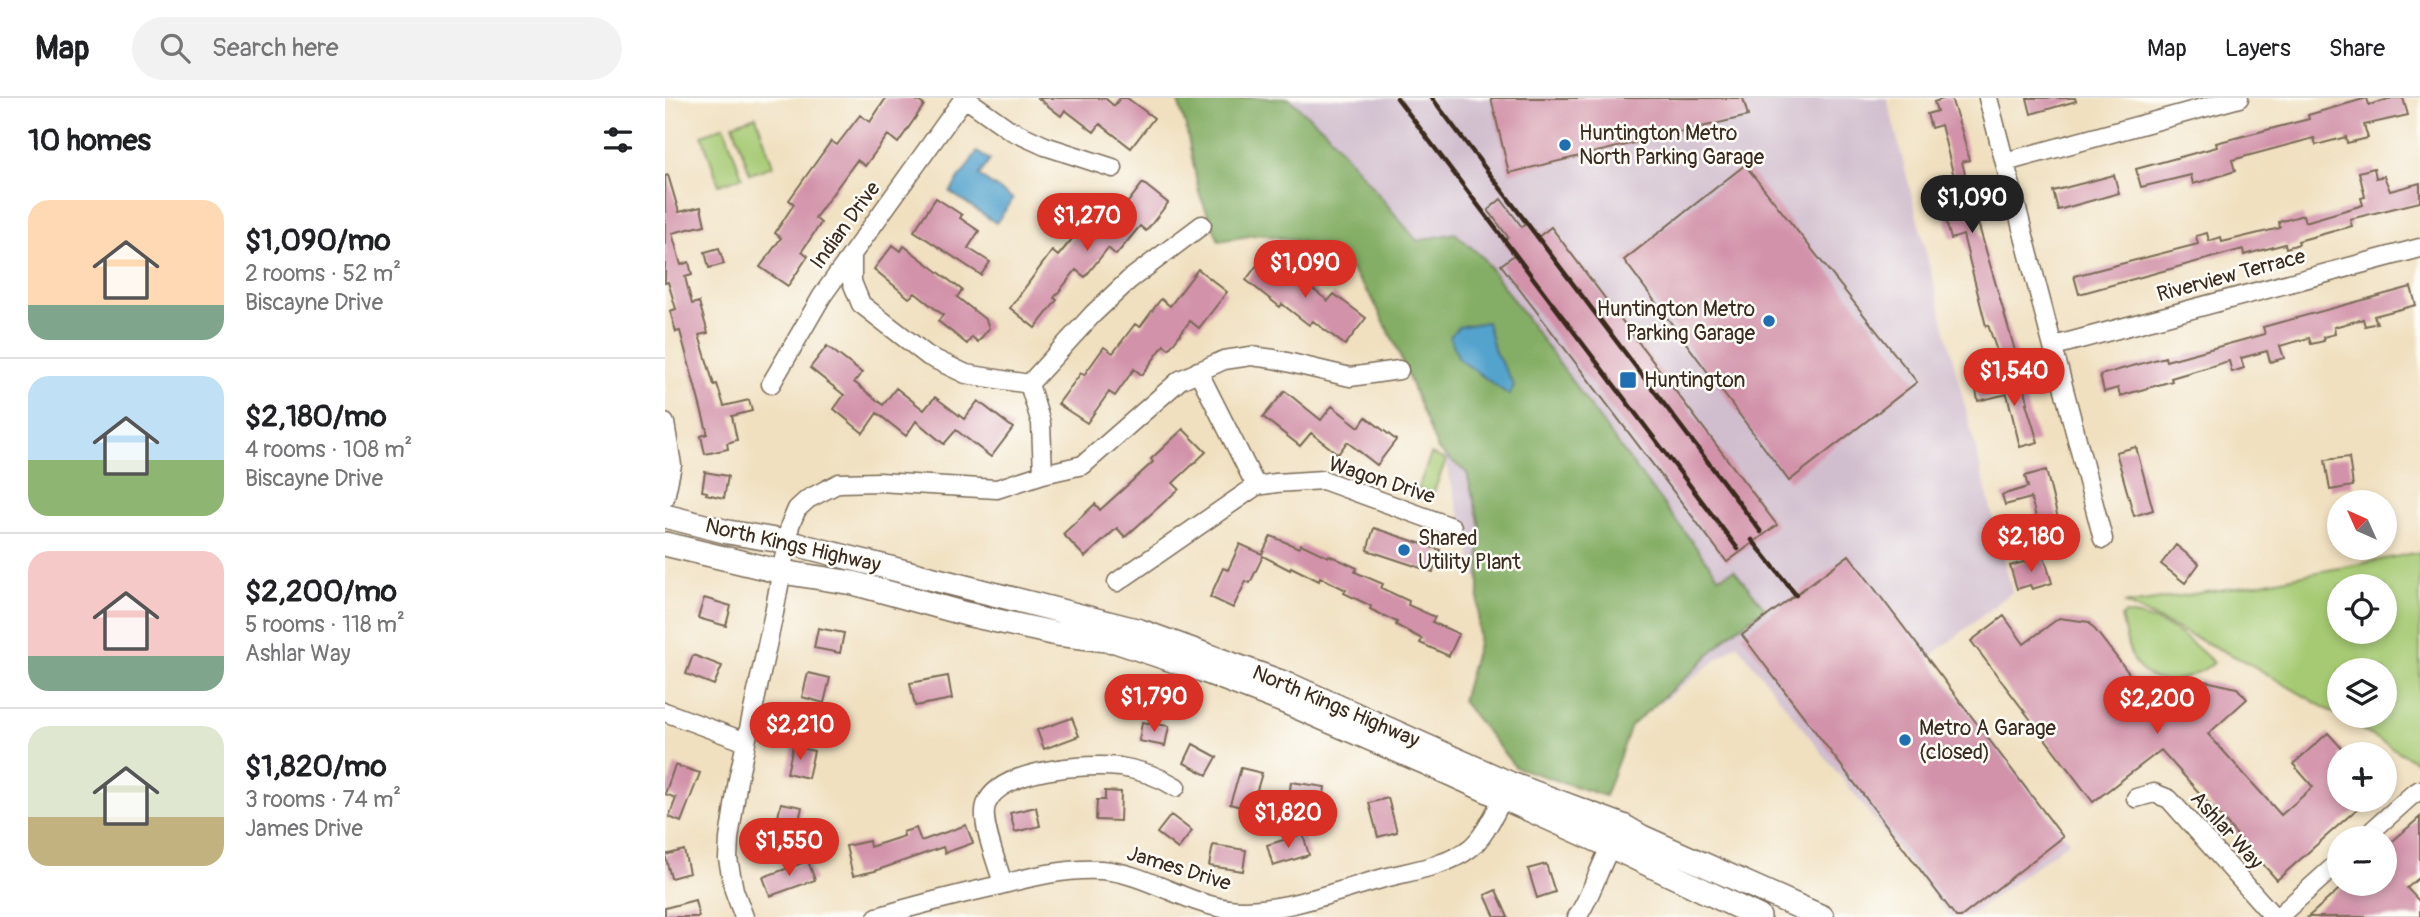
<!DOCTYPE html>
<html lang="en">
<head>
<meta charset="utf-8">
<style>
  body { margin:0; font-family:Pangolin,sans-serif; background:#f2f2f2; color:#202124; height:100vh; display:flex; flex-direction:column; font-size:26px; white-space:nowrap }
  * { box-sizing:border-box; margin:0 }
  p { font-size:23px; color:#757577 }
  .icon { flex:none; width:38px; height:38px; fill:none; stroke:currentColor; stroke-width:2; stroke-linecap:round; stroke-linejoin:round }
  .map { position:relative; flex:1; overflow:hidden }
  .drawer { display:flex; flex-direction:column; background:#fff; width:665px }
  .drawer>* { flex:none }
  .needle { width:46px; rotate:315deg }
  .fabs { position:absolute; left:1662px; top:392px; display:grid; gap:14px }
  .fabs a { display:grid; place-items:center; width:70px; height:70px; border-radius:50%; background:#fff; box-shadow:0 4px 10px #0003; font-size:35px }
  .price { position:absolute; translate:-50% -60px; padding:0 16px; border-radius:24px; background:#d93025; color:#fff; font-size:23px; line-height:46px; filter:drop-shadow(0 2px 4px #0008) }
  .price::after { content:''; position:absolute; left:50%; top:42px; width:21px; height:16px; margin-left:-10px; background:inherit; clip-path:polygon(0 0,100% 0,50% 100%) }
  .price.selected { background:#222; color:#fff }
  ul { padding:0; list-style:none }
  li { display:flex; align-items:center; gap:21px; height:175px; padding:0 28px }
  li+li { border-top:2px solid #e0e0e0 }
  li span { display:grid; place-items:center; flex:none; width:196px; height:140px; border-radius:21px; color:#555 }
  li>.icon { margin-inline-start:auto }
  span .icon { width:84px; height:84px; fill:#fffc; stroke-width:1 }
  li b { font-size:30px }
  h2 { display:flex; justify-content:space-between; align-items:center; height:84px; padding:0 28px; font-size:30px }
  header { display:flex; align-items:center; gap:42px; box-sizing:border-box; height:98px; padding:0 35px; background:#fff; border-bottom:2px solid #e0e0e0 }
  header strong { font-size:33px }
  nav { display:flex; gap:38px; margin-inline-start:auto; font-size:24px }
  .search { width:490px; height:63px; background:#f2f2f2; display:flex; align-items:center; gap:18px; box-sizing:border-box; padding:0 24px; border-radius:38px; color:#757577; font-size:26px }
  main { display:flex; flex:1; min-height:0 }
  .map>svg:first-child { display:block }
  .industrial { fill:#d0bdcd }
  .green { fill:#a6ca73; stroke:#707a48; stroke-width:2; fill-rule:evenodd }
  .forest { fill:#84ae65; stroke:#606c42; stroke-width:2 }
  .water { fill:#53a3cd; stroke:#476676; stroke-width:2 }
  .building { fill:#d292a9 }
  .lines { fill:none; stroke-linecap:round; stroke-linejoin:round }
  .minor-casing { stroke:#7a6a57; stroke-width:21 }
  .major-casing { stroke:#7a6a57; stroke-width:26 }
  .minor { stroke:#fff; stroke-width:18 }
  .major { stroke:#fff; stroke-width:23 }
  .rail { stroke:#3b2a1e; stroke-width:4.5 }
  .poi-dot { fill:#1f6fb2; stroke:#fdfcf7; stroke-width:2.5 }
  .labels { text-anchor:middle; stroke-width:5; stroke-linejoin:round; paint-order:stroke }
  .poi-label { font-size:21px; fill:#3b2a1e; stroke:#fdfcf7; text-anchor:start }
  .street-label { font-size:21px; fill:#3b2a1e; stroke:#fdfcf7 }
</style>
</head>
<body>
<header>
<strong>Map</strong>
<div class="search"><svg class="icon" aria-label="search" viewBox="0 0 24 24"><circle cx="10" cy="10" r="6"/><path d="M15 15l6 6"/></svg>Search here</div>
<nav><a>Map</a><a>Layers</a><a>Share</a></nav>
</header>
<main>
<section class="drawer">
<h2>10 homes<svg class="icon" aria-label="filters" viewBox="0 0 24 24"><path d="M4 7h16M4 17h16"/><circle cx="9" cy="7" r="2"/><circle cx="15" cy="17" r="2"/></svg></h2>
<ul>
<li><span style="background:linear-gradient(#ffd9b3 75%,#7fa58c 0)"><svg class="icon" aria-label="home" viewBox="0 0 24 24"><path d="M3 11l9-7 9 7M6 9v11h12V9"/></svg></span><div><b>$1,090/mo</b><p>2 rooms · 52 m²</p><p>Biscayne Drive</p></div></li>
<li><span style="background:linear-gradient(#bfe0f5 60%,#8fb573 0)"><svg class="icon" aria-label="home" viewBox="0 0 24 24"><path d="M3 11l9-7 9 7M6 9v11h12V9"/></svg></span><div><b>$2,180/mo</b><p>4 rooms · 108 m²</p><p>Biscayne Drive</p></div></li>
<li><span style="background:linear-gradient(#f6c9c9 75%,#7fa58c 0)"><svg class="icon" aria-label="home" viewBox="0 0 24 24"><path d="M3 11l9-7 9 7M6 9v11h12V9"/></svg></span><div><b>$2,200/mo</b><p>5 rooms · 118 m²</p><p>Ashlar Way</p></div></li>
<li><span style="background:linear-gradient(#dfe7d0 65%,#c2b280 0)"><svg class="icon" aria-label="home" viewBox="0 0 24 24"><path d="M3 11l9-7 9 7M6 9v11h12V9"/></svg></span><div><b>$1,820/mo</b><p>3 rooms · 74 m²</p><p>James Drive</p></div></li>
</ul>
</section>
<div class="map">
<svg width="1755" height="819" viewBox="0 0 1755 819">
  <rect width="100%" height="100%" fill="#fdfcf7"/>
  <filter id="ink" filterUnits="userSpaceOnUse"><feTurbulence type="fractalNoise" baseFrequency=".0143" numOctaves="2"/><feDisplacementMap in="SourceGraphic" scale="14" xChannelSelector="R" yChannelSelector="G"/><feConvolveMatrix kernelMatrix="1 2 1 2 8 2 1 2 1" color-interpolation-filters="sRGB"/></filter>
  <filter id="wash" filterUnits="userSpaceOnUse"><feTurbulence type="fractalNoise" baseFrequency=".00686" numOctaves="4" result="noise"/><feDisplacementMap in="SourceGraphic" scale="28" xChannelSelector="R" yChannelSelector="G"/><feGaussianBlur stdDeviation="1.57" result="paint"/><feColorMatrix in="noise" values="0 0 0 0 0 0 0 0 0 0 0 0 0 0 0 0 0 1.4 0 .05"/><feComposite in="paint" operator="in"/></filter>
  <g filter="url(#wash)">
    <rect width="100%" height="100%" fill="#f0e0c0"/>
    <path class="industrial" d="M582 0H1222L1347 494 1264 560 1404 743 1303 819H1285L1072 546 936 650 829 541 708 102Z"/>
    <path class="green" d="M91 18 108 68 85 76 68 26Z
      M59 28 77 79 54 87 37 37Z
      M766 356 781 362 768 396 753 391Z
      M1755 454V666L1583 565 1459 505H1471L1592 486ZM1720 488V534H1675V488ZM1675 572H1720V618H1675Z
      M1461 516C1500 520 1523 540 1549 565 1526 581 1491 594 1471 566 1462 553 1460 533 1456 519Z"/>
    <path class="forest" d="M512 0H623L661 33 752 143 790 135 817 159 951 344 1054 479 1069 472 1100 510 1066 535 1028 573 966 628 940 698 850 669 797 603 813 546 815 427 802 375 773 352 730 246 707 200 684 169 641 145 597 136 554 143 534 95 521 29Z"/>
    <path class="water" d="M312 54 325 62 314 78 348 101 331 125 285 94Z
      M822 224 830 254 849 287 844 297 794 261 785 239 793 229Z"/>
    <g id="blocks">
      <path class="building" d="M221 0H248L259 7 233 45 223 37 200 68 192 62 150 120 156 125 137 153 143 158 123 188 95 169 116 140 110 135 129 106 124 102 166 43 172 47 195 17 205 24Z
        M373 0H440L449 8 455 0H462L489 20 466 50 435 26 429 34 400 12 396 18Z
        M826 0H1078L1083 18 844 75Z
        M1281 0H1286L1298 37 1304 62 1297 64 1307 104 1357 277 1329 267 1326 258 1333 256 1323 227 1321 228 1298 137 1286 141 1278 112H1275L1272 101 1286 97 1283 85 1290 83 1276 27 1266 30 1262 16 1272 13 1269 4Z
        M1362 0H1410L1411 3 1366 16Z
        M1702 0 1704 7 1727 0H1738L1743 17 1699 27 1703 40 1682 45 1681 39 1651 47 1649 40 1567 62 1570 73 1542 82 1528 86 1526 77 1476 89 1471 71 1552 49 1551 45 1644 21 1643 17Z
        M1080 67 1252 284 1124 383 959 162Z
        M1709 70 1711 80 1719 78 1725 93 1755 85V104L1685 121 1687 128 1633 143 1634 146 1621 150 1620 146 1579 157 1578 151 1414 196 1409 178 1533 146 1531 138 1542 135 1544 143 1556 139 1557 144 1615 130 1614 124 1638 117 1640 124 1698 107 1696 100 1700 99 1694 74Z
        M3 77 14 114 36 109 40 127 7 135 16 167 24 164 27 177 20 179 27 206 34 204 43 235 34 237 49 287 52 286 59 308 84 302 87 313 67 318 72 342 62 345 63 351 40 356 36 338 42 336V333L15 233 11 234 5 213 11 211 3 184 0 185V78Z
        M1449 77 1454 95 1393 112 1388 93Z
        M478 85 503 105 481 133 475 128 451 157 443 150 420 179 411 172 389 200 392 202 370 230 345 210 387 153 393 158 417 129 424 135 448 107 456 113Z
        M271 100 297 117 295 120 314 133 303 150 325 164 316 177 249 133Z
        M836 101 857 129 863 125 873 139 886 129 1112 427 1062 464 836 167 849 157 838 143 843 139 823 112Z
        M228 147 236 153 239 148 297 192 292 199 321 222 324 230 313 244 307 239 302 246 273 223 278 217 250 195 244 200 209 171Z
        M54 150 59 166 44 170 40 154Z
        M601 155 663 203 669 196 701 220 680 247 648 223 644 227 617 206 615 209 581 182Z
        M533 171 562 194 534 230 525 223 504 251 499 247 477 277 469 271 450 298 444 294 422 325 393 306 416 275 419 277 439 249 448 255 470 226 475 229 496 201 505 208Z
        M1746 189 1751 207 1709 218 1712 225 1700 228 1698 221 1669 229 1670 236 1658 239 1659 243 1646 246 1644 240 1615 248 1619 260 1605 264 1602 253 1576 260 1579 270 1567 274 1564 263 1506 280 1507 283 1455 298 1453 290 1439 294 1435 277 1500 259 1501 263 1600 236 1598 229Z
        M162 248 197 275 189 284 218 307 231 290 259 312 270 299 299 321 313 303 348 330 326 359 291 332 279 346 251 323 241 338 212 315 198 335 169 311 179 297 145 270Z
        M1358 281 1363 305H1361L1373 344 1355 349 1342 296 1313 303 1311 292Z
        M620 293 656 322 667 308 694 329 701 319 731 342 712 367 682 344 673 356 646 335 635 348 598 319Z
        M518 331 541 354 508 385 514 391 460 439 452 430 420 459 398 436 430 406 435 412 488 364 486 361Z
        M1471 349 1488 412 1469 418 1451 354Z
        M1684 359 1688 388 1665 392 1660 362Z
        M1381 372 1397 437 1377 442 1366 400 1340 407 1337 397 1363 389 1360 378Z
        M40 374 63 378 59 400 41 396 42 394 37 393Z
        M709 430 775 452 768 474 702 452Z
        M606 438 634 450 636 446 663 459 664 457 692 470 690 474 718 486 716 490 744 503 743 507 770 519 767 524 794 536 784 558 755 545 757 541 731 527 732 524 705 511 706 508 679 495 681 492 655 479 654 483 626 469 625 472 598 458 585 485 581 483 568 510 545 499 558 470 563 472 575 446 597 456Z
        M1511 447 1534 466 1520 485 1496 466Z
        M1184 457 1398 739 1296 819H1291L1077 537Z
        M1379 458 1387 485 1367 491 1365 487 1352 491 1345 468Z
        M39 500 66 508 61 528 33 520Z
        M1339 518 1359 546 1394 520 1424 524 1474 588 1479 584 1500 611 1536 582 1572 590 1582 601 1543 636 1616 717 1648 689 1628 666 1663 635 1682 656H1675V702H1702L1612 782 1496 652 1428 704 1306 543Z
        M153 530 179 535 175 555 149 550Z
        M28 557 57 568 49 587 21 576Z
        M143 575 165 580 159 605 137 599Z
        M283 578 287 601 250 608 245 585Z
        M407 620 414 638 379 651 372 632Z
        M477 624 504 628 500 648 474 643Z
        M528 646 552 659 542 677 519 665Z
        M128 648 149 653 143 680 122 675Z
        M10 667 35 675 16 724 4 719 11 700 0 696Z
        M576 670 597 675 586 712 565 706Z
        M626 684 660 689 657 711 623 706Z
        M440 693 456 694 455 723 431 722 432 702H440Z
        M723 700 732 734 713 739 704 705Z
        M116 705 137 709 129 746 108 742Z
        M371 709 375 728 350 734 345 715Z
        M506 717 527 733 513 751 492 735Z
        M1755 719V779L1742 790 1755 804V819H1643L1680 786H1720V750Z
        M301 727 308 745 280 755 278 749 210 773 188 778 181 748 204 743 205 749 239 738 238 734 251 730 256 743Z
        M638 736 644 757 608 768 602 747Z
        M548 747 581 752 578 773 544 768Z
        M19 752 24 775 6 780 0 757Z
        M143 763 150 782 105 798 98 779Z
        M881 766 890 794 872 800 863 771Z
        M831 792 843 819H830L820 797Z
        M30 802 34 819H0V810Z"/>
    </g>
  </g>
  <g filter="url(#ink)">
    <use href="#blocks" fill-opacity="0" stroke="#7a6a57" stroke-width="2"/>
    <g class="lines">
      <defs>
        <path id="minor" d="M300 0 345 32 380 48 448 70
          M1323 0 1438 441
          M1340 64 1574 0
          M187 158V184L196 206 263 258 301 276 364 286 428 216 464 182 537 127
          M1389 248 1755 150
          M533 273 591 388
          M106 286 157 198 299 0
          M364 286 376 325 378 376
          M0 325 7 367 0 400
          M452 484 591 388 611 385 658 382 787 429
          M0 614 81 644
          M1471 700 1489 695 1504 701 1609 819
          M1699 740 1747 697 1755 692
          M338 786C333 767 315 724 321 707 333 671 423 665 455 669 474 672 495 679 511 689
          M79 819 69 792 63 761 64 741 73 682 109 515 125 427 132 411 143 401 174 385 214 384 332 391 378 376 418 367 515 282 559 262 586 258 609 261 685 279 734 272
          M212 819C252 807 291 797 331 788 365 779 401 770 436 772 478 774 519 805 563 811 613 817 671 793 719 780 746 773 782 768 804 751 821 739 833 707 844 689
          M912 819C929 794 935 763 952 738
          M1613 819 1675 763"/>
        <path id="major" d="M0 418 63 434 122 444 475 533 627 588 846 686 958 728 977 739 1157 819
          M0 446 117 474 188 485 301 516 392 536 450 543 537 572 618 603 759 664 945 748 1094 819"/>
      </defs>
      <use href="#minor" class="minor-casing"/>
      <use href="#major" class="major-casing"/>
      <use href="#minor" class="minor"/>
      <use href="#major" class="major"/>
      <path class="rail" d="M732 0 1073 451
        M767 0 1096 434
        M1087 442 1131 497"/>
    </g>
  </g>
  <g class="poi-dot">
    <circle cx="900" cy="47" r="7"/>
    <circle cx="1104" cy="223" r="7"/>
    <rect x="954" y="273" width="18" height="18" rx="3.5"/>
    <circle cx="739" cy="452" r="7"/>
    <circle cx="1240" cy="642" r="7"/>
  </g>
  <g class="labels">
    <g class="poi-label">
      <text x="914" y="42">Huntington Metro<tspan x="914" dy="24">North Parking Garage</tspan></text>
      <text x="1090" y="218" text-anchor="end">Huntington Metro<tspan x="1090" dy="24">Parking Garage</tspan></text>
      <text x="979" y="289">Huntington</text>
      <text x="753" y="447">Shared<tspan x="753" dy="24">Utility Plant</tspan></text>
      <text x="1254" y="637">Metro A Garage<tspan x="1254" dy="24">(closed)</tspan></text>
    </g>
    <g class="street-label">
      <text transform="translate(180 127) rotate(-54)" y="7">Indian Drive</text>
      <text transform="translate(1566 177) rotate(-15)" y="7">Riverview Terrace</text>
      <text transform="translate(717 382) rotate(18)" y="7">Wagon Drive</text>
      <text transform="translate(128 447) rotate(13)" y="7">North Kings Highway</text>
      <text transform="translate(671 608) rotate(23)" y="7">North Kings Highway</text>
      <text transform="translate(1562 732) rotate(48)" y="7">Ashlar Way</text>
      <text transform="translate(514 770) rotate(17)" y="7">James Drive</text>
    </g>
  </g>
</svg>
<div class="fabs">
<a><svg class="needle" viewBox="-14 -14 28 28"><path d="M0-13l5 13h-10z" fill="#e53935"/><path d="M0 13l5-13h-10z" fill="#757577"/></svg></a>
<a><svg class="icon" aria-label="locate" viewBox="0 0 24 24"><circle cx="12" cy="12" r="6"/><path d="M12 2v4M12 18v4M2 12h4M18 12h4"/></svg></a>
<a><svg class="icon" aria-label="layers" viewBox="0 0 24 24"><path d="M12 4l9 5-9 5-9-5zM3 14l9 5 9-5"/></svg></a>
<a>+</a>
<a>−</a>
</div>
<b class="price selected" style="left:1307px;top:137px">$1,090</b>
<b class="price" style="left:422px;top:155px">$1,270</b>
<b class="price" style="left:640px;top:202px">$1,090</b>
<b class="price" style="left:1349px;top:310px">$1,540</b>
<b class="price" style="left:1366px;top:476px">$2,180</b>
<b class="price" style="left:489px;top:636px">$1,790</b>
<b class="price" style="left:1492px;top:638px">$2,200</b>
<b class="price" style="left:135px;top:664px">$2,210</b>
<b class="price" style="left:623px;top:752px">$1,820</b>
<b class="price" style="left:124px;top:780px">$1,550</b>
</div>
</main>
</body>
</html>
